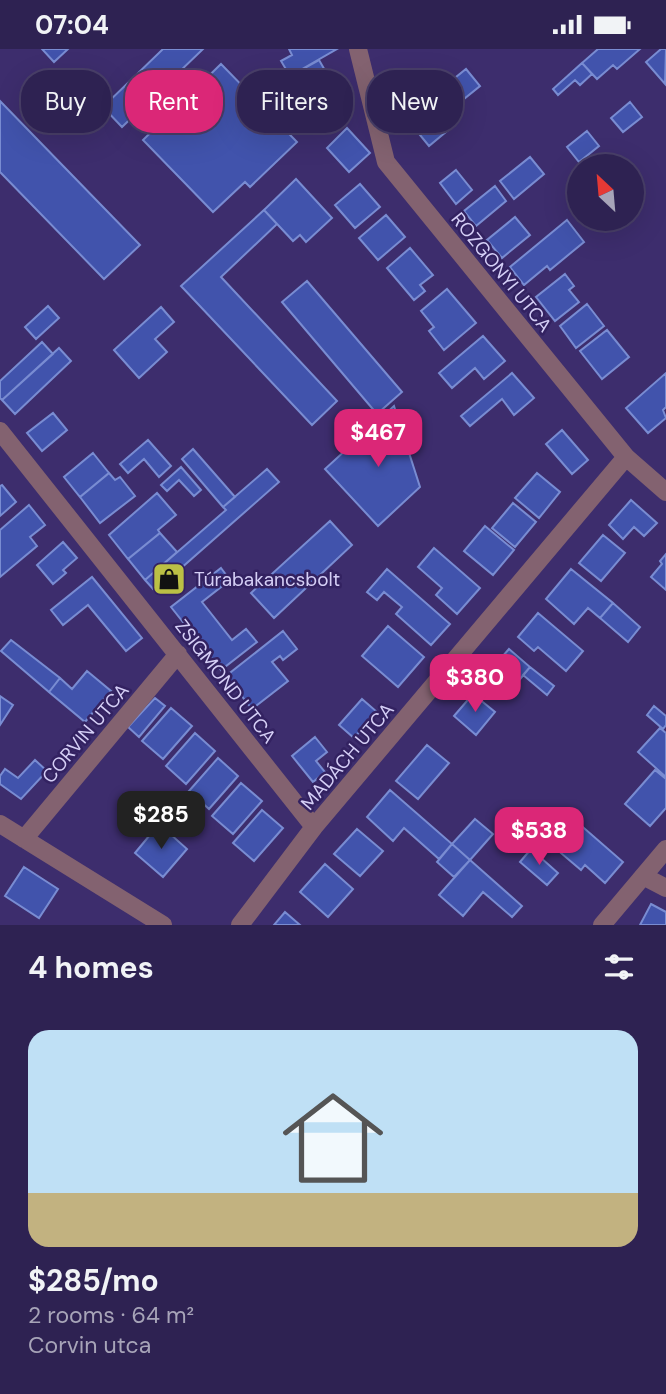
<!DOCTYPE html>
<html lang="en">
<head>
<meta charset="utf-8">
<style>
  body { margin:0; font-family:"DM Sans",sans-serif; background:#362a59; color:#f1f3f6; height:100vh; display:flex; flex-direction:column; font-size:26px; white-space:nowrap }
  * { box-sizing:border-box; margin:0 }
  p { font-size:23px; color:#a7a4b8 }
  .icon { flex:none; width:38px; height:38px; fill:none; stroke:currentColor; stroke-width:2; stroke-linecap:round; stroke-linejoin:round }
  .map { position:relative; height:876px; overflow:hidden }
  .side { display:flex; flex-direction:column; background:#2e2252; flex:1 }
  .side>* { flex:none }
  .hud { position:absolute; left:21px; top:21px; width:625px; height:63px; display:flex; gap:14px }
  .needle { width:46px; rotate:334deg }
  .controls { position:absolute; left:567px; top:105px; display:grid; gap:14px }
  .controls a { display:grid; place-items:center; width:77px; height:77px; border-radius:50%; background:#2e2252; box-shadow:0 7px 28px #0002,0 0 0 2px #493f69; font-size:35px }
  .price { position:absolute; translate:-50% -60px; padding:0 16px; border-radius:14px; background:#db2777; color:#fff; font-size:23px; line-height:46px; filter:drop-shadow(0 2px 4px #0008) }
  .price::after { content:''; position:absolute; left:50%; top:42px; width:21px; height:16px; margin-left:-10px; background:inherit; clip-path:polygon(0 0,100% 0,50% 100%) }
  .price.active { background:#222; color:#fff }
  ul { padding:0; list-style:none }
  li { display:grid; align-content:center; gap:14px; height:371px; padding:0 28px }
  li+li { border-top:2px solid #493f69 }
  li span { display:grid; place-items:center; height:217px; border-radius:21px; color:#555 }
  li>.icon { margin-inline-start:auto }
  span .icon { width:126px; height:126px; fill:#fffc; stroke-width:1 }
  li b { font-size:30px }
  h2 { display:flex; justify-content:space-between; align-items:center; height:84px; padding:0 28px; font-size:30px }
  .tag { padding:0 24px; border-radius:28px; background:#2e2252; box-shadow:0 7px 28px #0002,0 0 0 2px #493f69; font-size:24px; line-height:63px }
  .tag.active { background:#db2777; color:#fff }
  .status { display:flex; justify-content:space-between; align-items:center; height:49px; padding:0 35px; background:#2e2252; direction:ltr }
  .status svg { height:19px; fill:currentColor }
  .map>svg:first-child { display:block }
  .building { fill:#4153ac; stroke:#798cd2; stroke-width:2 }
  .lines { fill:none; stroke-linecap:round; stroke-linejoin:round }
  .minor { stroke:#836270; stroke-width:18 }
  .labels { text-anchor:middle; stroke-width:5; stroke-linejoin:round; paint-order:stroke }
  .street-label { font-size:19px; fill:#d5cff6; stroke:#332261 }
  .poi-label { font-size:19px; fill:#d5cff6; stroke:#332261; text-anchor:start }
</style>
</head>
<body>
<div class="status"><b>07:04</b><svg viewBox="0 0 49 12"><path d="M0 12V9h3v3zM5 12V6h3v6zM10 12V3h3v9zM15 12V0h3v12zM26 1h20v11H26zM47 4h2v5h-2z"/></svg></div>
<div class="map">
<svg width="666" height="876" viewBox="0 0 666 876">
  <rect width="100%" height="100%" fill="#3d2d6d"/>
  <path class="building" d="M42 0H68L54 13Z
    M163 0H203L122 78 103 58Z
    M289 0H337L290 27 281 12 292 6Z
    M598 0H640L617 20 613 16 597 30 582 14Z
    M661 0H666L665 35 646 13Z
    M319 11 345 56 317 72 290 27Z
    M582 14 592 25 580 36 575 31 558 46 553 40Z
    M221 15 297 93 250 138 245 133 213 163 143 91Z
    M466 20 480 37 454 58 440 41Z
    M440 41 454 58 444 66 453 77 429 97 406 69Z
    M0 52 140 196 104 230 0 123Z
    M630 53 642 68 623 83 611 69Z
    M347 79 370 104 349 123 327 99Z
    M587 82 599 97 579 113 567 98Z
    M530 108 544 125 514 150 500 132Z
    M456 121 472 141 456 155 440 134Z
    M296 130 332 169 306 193 300 186 293 192 264 161Z
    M360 135 380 158 355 179 335 156Z
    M495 137 506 152 476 177 464 162Z
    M264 161 277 175 221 228 337 352 312 376 181 237Z
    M386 166 405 188 378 211 359 189Z
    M515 168 530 186 502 209 487 191Z
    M567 171 584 193 550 221 547 217 524 236 510 218Z
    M410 199 433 226 420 236 425 242 414 251 387 219Z
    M565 225 574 237 569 241 579 253 555 272 536 248Z
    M307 232 402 343 377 365 282 253Z
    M447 240 476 274 444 301 429 282 434 278 421 262Z
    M587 255 604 277 576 299 560 277Z
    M48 257 59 269 36 290 25 278Z
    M161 258 174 273 155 290 167 303 139 329 114 301Z
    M607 281 629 308 602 330 580 302Z
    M483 287 505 312 484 330 475 319 452 339 439 324Z
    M42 293 53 305 2 351 0 349V332Z
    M59 299 71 312 15 365 2 351Z
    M512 324 534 349 514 366 502 350 470 377 461 367Z
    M666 324V358L663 361 666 369 648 384 626 359Z
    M394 357 420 438 378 477 325 420Z
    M53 364 67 381 42 402 27 384Z
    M562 381 588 411 572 425 546 395Z
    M148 391 171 417 159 428 144 410 128 424 120 415Z
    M193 400 235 448 223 458 182 410Z
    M93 404 109 424 80 448 64 428Z
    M181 418 201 441 194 447 179 431 167 442 161 436Z
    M267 420 279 433 155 542 145 531 226 461 223 458Z
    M109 424 115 431 120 428 135 447 100 474 80 448Z
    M537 424 560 443 539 469 515 449Z
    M2 436 16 453 0 467V437Z
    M157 444 176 466 158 481 160 484 128 510 109 486Z
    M631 451 657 474 644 487 634 478 623 490 609 476Z
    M513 454 536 473 515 498 492 479Z
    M29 456 45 476 30 488 37 497 0 528V481Z
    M330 472 352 496 274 569 251 544Z
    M485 477 514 501 493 526 464 502Z
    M160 484 177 503 145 531 128 510Z
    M603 486 625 504 601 532 579 514Z
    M63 493 77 509 63 521 66 524 53 535 37 516Z
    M434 499 480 539 457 565 436 546 442 539 418 518Z
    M666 505V541L651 528 662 515 660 512Z
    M221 519 230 531 202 553 232 591 246 580 257 593 221 621 171 558Z
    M387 520 450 575 431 596 396 565 402 558 384 543 377 551 367 543Z
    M571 520 613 554 600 569 588 559 574 575 546 550Z
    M92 528 142 589 126 602 88 556 63 576 51 561Z
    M613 554 640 578 628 593 600 569Z
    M538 564 583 602 566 622 538 598 534 602 518 588Z
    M388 577 424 608 398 638 362 607Z
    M283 582 297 600 283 611 280 607 272 613 288 632 252 660 226 627Z
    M11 591 60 629 49 643 1 602Z
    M509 600 530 618 511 641 489 623Z
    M530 618 554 637 547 646 523 626Z
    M87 622 111 642 85 673 49 643 60 629 72 640Z
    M473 645 495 663 476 686 454 667Z
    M0 647 13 656 0 676Z
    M155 649 165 657 139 688 128 678Z
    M362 650 377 663 354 689 339 676Z
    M654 657 666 667V676L663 680 647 666Z
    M171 659 192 677 163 710 142 692Z
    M660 679 666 684V728L638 703Z
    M195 684 215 702 186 735 166 717Z
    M315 688 327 703 316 712 325 723 313 733 292 707Z
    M427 696 449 714 418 750 396 732Z
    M218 709 238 727 209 760 189 742Z
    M35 711 47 722 21 750 0 735V727L5 720 18 729Z
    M655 721 666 730V759L650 777 625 755Z
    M241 734 262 752 233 785 212 767Z
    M390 741 452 795 439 810 404 779 393 792 367 768Z
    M262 761 283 779 254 812 233 794Z
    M475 770 493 785 470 811 452 795Z
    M577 773 623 813 605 834 585 816 581 821 555 799Z
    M159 775 187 800 163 828 135 804Z
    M357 780 383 802 360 827 334 805Z
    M452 795 470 811 454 828 437 813Z
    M531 800 558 824 547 836 520 813Z
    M470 811 522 857 512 868 483 843 463 867 439 846Z
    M325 815 353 840 328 868 300 843Z
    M24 818 58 840 39 869 5 847Z
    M651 855 666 863V876H640Z
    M285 863 300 876H274Z"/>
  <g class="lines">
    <path class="minor" d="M358 0 386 113 626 408 666 443
      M0 382 314 778
      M0 775 163 876
      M24 790 178 605
      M643 827 666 839
      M240 876 314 778 626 408
      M602 876 666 800"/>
  </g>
  <defs>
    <symbol id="shop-square" viewBox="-11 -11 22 22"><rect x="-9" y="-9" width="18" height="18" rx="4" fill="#bbc045" stroke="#332261"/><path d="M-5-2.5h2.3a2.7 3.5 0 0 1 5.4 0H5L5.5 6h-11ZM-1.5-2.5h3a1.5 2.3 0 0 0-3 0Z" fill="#111"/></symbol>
  </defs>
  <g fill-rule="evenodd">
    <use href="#shop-square" x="150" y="511" width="38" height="38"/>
  </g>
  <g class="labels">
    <g class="street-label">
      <text transform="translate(502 223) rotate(51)" y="7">ROZGONYI UTCA</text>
      <text transform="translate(226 632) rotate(52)" y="7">ZSIGMOND UTCA</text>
      <text transform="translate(85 684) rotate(-50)" y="7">CORVIN UTCA</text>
      <text transform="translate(347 707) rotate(-50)" y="7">MADÁCH UTCA</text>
    </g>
    <g class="poi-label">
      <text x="194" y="537">Túrabakancsbolt</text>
    </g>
  </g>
</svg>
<div class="controls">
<a><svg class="needle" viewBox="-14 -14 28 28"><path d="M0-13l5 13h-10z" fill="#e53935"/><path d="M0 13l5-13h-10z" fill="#a7a4b8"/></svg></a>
</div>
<b class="price" style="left:378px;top:420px">$467</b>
<b class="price" style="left:475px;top:665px">$380</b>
<b class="price active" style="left:161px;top:802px">$285</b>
<b class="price" style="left:539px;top:818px">$538</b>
<div class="hud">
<a class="tag">Buy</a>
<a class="tag active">Rent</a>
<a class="tag">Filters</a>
<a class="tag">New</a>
</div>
</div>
<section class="side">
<h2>4 homes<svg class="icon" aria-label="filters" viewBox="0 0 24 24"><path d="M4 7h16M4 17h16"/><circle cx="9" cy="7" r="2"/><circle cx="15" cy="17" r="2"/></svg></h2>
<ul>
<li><span style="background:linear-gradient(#bfe0f5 75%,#c2b280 0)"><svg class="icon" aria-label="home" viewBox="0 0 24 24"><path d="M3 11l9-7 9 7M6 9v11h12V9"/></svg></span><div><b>$285/mo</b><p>2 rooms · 64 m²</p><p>Corvin utca</p></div></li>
</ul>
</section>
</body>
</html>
